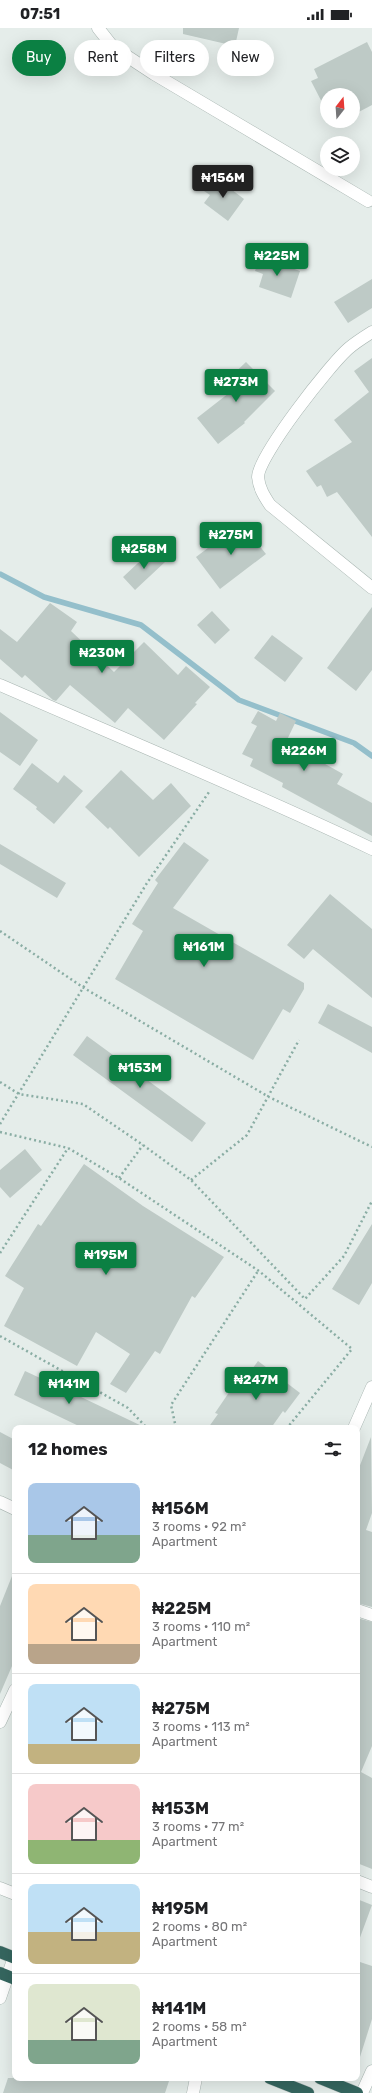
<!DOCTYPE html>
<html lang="en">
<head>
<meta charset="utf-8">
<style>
  body { margin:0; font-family:Rubik,sans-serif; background:#f2f2f2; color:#202124; height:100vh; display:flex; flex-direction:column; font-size:15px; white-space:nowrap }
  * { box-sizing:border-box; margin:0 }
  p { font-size:13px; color:#757577 }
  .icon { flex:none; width:22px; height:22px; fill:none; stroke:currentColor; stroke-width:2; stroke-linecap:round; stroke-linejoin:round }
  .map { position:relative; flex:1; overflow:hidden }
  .side { position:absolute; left:12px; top:1397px; width:348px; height:656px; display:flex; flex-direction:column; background:#fff; border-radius:8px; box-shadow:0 4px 16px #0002 }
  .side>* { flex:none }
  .top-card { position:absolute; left:12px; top:12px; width:348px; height:36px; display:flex; gap:8px }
  .needle { width:26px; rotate:17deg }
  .fabs { position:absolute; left:320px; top:60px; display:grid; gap:8px }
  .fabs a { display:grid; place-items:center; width:40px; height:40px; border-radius:50%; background:#fff; box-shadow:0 4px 16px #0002; font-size:20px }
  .price { position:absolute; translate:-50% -34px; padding:0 9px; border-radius:4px; background:#0b8043; color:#fff; font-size:13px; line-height:26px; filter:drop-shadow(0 1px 2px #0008) }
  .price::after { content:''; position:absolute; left:50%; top:24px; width:12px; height:9px; margin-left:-6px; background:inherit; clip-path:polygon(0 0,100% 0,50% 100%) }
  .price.current { background:#222; color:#fff }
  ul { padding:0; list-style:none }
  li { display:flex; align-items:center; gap:12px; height:100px; padding:0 16px }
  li+li { border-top:1px solid #e0e0e0 }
  li span { display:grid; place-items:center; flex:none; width:112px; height:80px; border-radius:8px; color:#555 }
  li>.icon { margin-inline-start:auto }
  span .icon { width:48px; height:48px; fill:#fffc; stroke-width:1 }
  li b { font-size:17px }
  h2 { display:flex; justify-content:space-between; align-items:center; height:48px; padding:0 16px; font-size:17px }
  .tag { padding:0 14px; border-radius:18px; background:#fff; box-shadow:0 4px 16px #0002; font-size:14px; line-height:36px }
  .tag.current { background:#0b8043; color:#fff }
  .status { display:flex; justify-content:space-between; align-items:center; height:28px; padding:0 20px; background:#fff; direction:ltr }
  .status svg { height:11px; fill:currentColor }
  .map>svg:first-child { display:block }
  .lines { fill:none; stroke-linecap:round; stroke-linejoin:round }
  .stream { stroke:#94bfcb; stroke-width:5.5 }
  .building { fill:#becac6 }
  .minor-casing { stroke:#a8b5b1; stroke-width:13 }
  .highway-casing { stroke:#c2c9c7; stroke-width:13 }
  .path { stroke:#8aada4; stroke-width:2.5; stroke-dasharray:2 3; stroke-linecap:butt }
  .minor { stroke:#fff; stroke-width:12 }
  .highway { stroke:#35665f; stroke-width:12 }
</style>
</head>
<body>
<div class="status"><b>07:51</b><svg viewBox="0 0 49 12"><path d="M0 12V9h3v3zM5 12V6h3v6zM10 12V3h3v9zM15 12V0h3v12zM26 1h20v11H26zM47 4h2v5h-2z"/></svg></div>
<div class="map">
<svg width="372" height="2065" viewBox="0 0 372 2065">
  <rect width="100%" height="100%" fill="#e5edea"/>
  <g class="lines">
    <path class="stream" d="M0 546 44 569 141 597 239 672 354 715 372 728"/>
  </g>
  <path class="building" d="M183 0H239L235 18 183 6Z
    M367 14 372 24V77L353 87V67H327V84L311 53 318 50 314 41Z
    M215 149 244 171 228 193 204 175 210 167 204 163Z
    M260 229 300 243 291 270 259 259 263 246 255 243Z
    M372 251V280L348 295 334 274Z
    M372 330V509L337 464 327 469 321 457 317 459 306 443 352 414 334 392 369 364 354 343Z
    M246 334 275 363 244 394 245 395 218 416 197 390 229 365 222 357Z
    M241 495 266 526 220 561 196 529Z
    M153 521 165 534 135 562 123 549Z
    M50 575 77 594 71 603 114 644 144 614 178 647 186 638 210 659 195 675 197 676 164 712 128 680 115 695 70 657 56 673 53 672 25 647 22 650 0 631V601L17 614Z
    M372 579V642L356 663 327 640Z
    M212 583 230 602 215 616 197 597Z
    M272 607 303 630 285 654 254 630Z
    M258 683 276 693 280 685 296 693 286 714 343 746 337 756 372 775V808L282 759 283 755 250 738 253 731 242 726 257 698 251 695Z
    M0 684 38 712 20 738 0 724Z
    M32 735 58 755 64 747 83 763 54 796 36 781 37 779 13 761Z
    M121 742 153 772 171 755 191 778 139 829 110 799 108 801 85 779Z
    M184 814 209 832 173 880 304 955V961L290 985 283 981 253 1032 115 951 143 903 132 896 158 855 155 852Z
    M0 816 66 855 57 870 0 836Z
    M330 866 372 901V970L313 921 304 931 287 917Z
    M328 976 372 999V1025L318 995Z
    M87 1008 206 1095 192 1114 73 1027Z
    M25 1121 42 1142 10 1170 0 1159V1142Z
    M84 1136 143 1178 224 1229 195 1270 192 1268 160 1326 155 1323 126 1365 110 1356 130 1326 96 1304 77 1338 4 1298 24 1260 5 1248 38 1196 41 1198Z
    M372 1196V1255L359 1277 332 1261Z
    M258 1333 300 1365 285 1385 283 1383 271 1400H208L218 1386 215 1385 232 1360 236 1363Z
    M25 1343 81 1369 146 1400H83L14 1367Z
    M0 1404 15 1412V1443L0 1435Z
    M371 1409 372 1485 366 1502 372 1504V1579L357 1575V1445Z
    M14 1543 15 1631 0 1666V1578Z
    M357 1590 372 1594V1718L361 1744 372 1750V1841L357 1835Z
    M357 1871 372 1877 358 1915H357Z
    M357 1933 372 1938V1991L360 2029 357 2028Z
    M8 2050H170L165 2065H3Z"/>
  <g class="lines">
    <defs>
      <path id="minor" d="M98 0 113 19 154 46 368 173
        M372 304C364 309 356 314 349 320 331 335 258 428 258 449 259 460 264 468 270 477L372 560
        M0 657C124 711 250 763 372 821
        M354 1400 372 1359
        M0 1474 15 1481
        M357 1582 372 1587
        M0 1694 15 1662
        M357 1853 372 1859
        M0 1860 15 1866
        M0 1970 14 1929
        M193 2065 196 2050
        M362 2065 372 2043"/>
      <path id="highway" d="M0 1924 15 1930
        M0 1945 15 1951
        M270 2050 308 2065
        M320 2050 357 2065"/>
    </defs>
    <use href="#minor" class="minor-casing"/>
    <use href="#highway" class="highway-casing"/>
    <path class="path" d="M0 903 84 960 269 1069 372 1119
      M0 1054 19 1066 83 1076 143 1117 191 1152 305 1271 344 1228 372 1173
      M0 1096 147 855 209 764
      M0 1104 68 1120 119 1150 259 1243 352 1321 287 1400
      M119 1150 143 1117
      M191 1152 247 1107 299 1012
      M0 1225 68 1120
      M0 1308 128 1380 147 1400
      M176 1400 171 1377 258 1243"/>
    <use href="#minor" class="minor"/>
    <use href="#highway" class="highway"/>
  </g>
</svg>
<div class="fabs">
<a><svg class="needle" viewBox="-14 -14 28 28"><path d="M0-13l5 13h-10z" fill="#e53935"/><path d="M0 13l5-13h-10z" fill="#757577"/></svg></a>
<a><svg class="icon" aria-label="layers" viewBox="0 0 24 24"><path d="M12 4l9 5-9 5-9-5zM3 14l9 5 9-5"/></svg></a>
</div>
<b class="price current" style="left:223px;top:171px">₦156M</b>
<b class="price" style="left:277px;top:249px">₦225M</b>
<b class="price" style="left:236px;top:375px">₦273M</b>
<b class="price" style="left:231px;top:528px">₦275M</b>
<b class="price" style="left:144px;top:542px">₦258M</b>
<b class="price" style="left:102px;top:646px">₦230M</b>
<b class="price" style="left:304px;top:744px">₦226M</b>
<b class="price" style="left:204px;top:940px">₦161M</b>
<b class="price" style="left:140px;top:1061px">₦153M</b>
<b class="price" style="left:106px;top:1248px">₦195M</b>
<b class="price" style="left:256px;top:1373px">₦247M</b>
<b class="price" style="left:69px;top:1377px">₦141M</b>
<div class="top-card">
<a class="tag current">Buy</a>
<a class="tag">Rent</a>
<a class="tag">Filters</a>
<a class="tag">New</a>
</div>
<section class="side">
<h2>12 homes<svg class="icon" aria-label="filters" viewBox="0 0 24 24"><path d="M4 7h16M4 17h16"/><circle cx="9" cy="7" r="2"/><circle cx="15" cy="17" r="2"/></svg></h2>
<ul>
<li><span style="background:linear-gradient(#a9c7e8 65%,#7fa58c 0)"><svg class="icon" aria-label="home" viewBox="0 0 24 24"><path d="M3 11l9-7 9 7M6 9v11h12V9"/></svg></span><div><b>₦156M</b><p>3 rooms · 92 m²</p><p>Apartment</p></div></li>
<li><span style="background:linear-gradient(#ffd9b3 75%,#b9a48a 0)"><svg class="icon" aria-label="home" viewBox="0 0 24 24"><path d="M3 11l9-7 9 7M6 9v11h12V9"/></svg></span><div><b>₦225M</b><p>3 rooms · 110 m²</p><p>Apartment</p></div></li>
<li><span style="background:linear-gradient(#bfe0f5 75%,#c2b280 0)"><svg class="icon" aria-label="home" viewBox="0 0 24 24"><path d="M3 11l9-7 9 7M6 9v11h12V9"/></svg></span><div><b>₦275M</b><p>3 rooms · 113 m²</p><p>Apartment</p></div></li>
<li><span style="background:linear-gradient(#f6c9c9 70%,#8fb573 0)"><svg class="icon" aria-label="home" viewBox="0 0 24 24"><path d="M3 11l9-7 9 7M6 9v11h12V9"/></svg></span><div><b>₦153M</b><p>3 rooms · 77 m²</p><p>Apartment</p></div></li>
<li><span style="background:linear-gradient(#bfe0f5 60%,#c2b280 0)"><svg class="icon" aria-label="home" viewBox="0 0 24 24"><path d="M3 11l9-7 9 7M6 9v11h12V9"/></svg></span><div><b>₦195M</b><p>2 rooms · 80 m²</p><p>Apartment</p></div></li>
<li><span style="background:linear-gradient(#dfe7d0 70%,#7fa58c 0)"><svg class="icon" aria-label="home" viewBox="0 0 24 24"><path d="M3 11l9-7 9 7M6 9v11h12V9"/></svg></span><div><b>₦141M</b><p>2 rooms · 58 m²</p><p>Apartment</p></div></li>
</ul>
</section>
</div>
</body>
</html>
